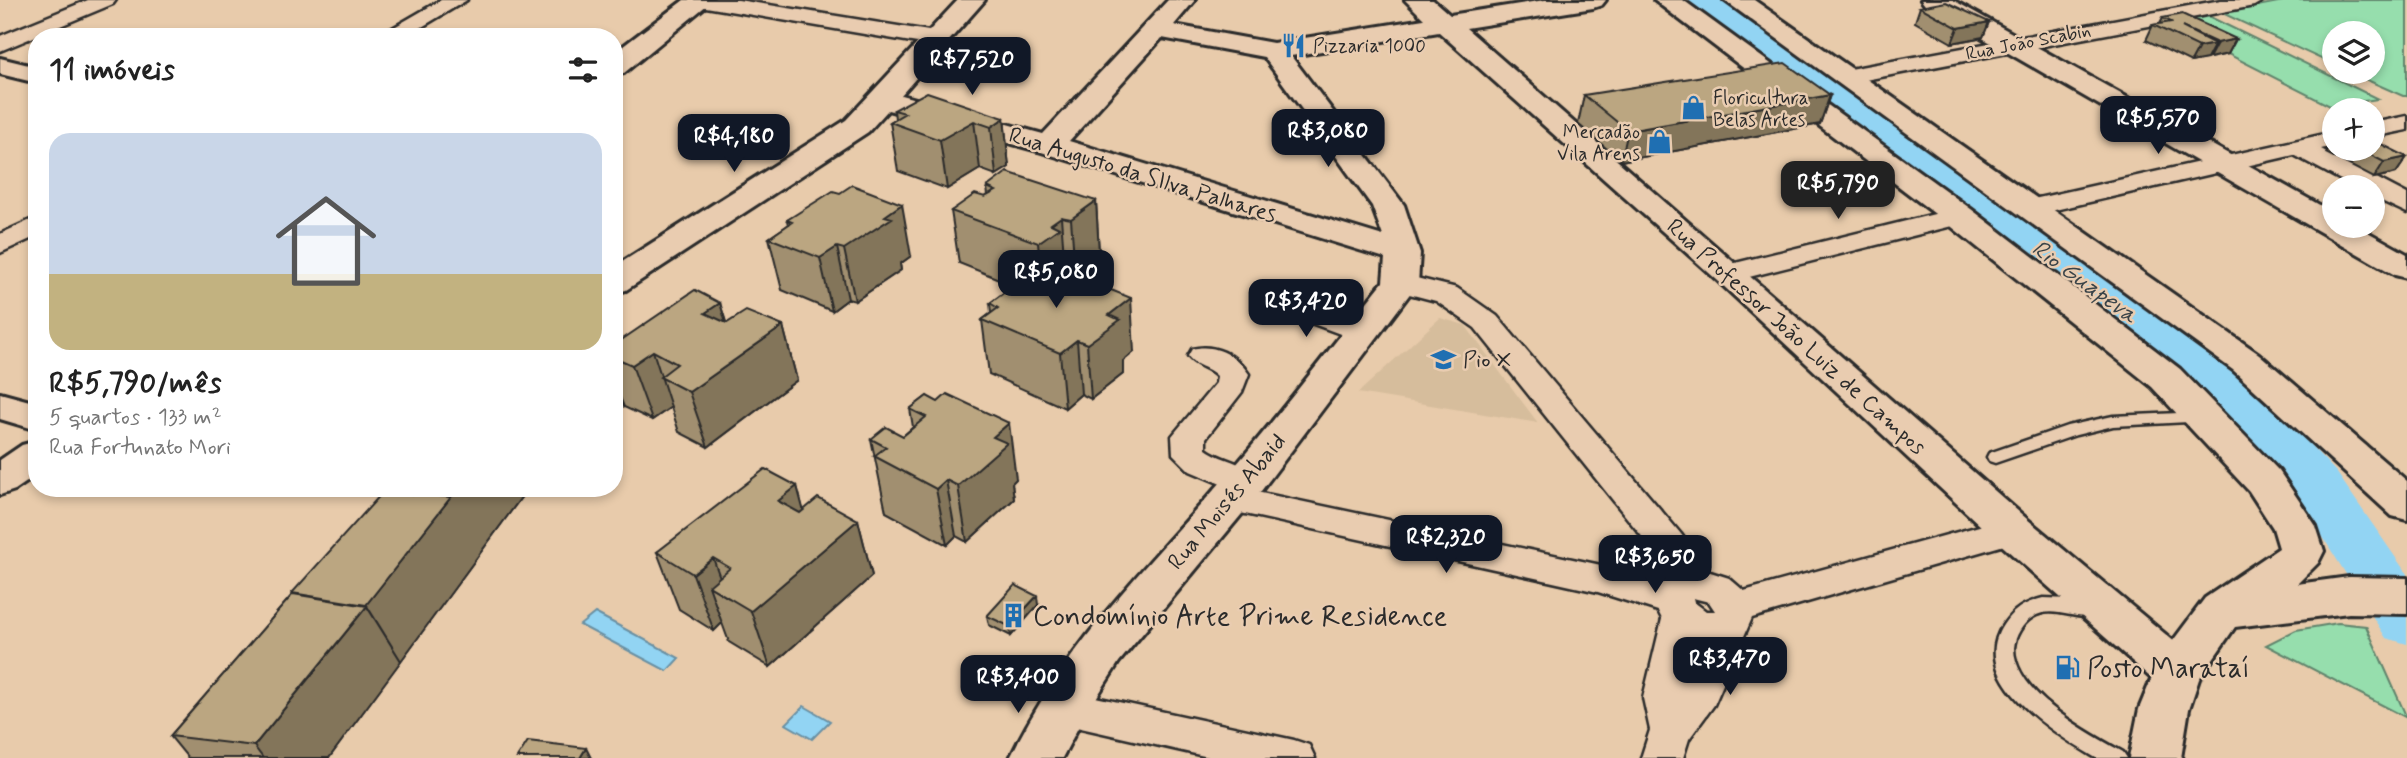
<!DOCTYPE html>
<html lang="pt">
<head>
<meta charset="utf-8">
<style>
  body { margin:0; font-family:Mynerve,sans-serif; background:#f6f6f6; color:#222; height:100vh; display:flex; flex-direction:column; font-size:26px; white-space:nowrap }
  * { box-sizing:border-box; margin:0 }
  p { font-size:23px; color:#767676 }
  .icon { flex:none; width:38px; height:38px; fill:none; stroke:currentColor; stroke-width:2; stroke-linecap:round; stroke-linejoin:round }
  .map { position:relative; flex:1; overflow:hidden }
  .sheet { position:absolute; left:28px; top:28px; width:595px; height:469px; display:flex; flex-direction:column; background:#fff; border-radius:28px; box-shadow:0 4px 10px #0003 }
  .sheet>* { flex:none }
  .buttons { position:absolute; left:2322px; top:21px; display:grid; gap:14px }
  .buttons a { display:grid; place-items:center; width:63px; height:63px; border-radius:50%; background:#fff; box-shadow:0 4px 10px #0003; font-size:35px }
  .price { position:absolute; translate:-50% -60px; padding:0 16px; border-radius:14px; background:#111827; color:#fff; font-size:23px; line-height:46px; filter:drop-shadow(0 2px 4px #0008) }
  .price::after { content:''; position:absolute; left:50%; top:42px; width:21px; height:16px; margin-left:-10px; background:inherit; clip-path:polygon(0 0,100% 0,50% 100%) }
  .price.on { background:#222; color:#fff }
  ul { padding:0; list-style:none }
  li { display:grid; align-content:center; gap:14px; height:371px; padding:0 21px }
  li+li { border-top:2px solid #e0e0e0 }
  li span { display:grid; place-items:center; height:217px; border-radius:21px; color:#555 }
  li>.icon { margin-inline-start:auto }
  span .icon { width:126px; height:126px; fill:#fffc; stroke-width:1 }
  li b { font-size:30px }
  h2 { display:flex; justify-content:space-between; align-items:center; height:84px; padding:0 21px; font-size:30px }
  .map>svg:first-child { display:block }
  .built { fill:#d6bd9c }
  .green { fill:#96dead; stroke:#60846c; stroke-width:2 }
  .water { fill:#92d4f3; stroke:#6990a3; stroke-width:2 }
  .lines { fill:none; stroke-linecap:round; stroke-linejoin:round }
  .river { fill:#92d4f3; fill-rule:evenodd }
  .service-casing { stroke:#2b2b2b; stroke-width:5 }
  .minor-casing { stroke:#2b2b2b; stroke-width:5 }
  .tertiary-casing { stroke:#2b2b2b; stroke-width:6 }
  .secondary-casing { stroke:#2b2b2b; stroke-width:6 }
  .primary-casing { stroke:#2b2b2b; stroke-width:6 }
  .service { fill:#e9ccb0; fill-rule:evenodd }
  .minor { fill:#e9ccb0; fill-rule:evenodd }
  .tertiary { fill:#e9ccb0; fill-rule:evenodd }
  .secondary { fill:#e9ccb0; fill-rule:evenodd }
  .primary { fill:#e9ccb0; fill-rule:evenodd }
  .wall { fill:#a18f6f; stroke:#2b2b2b; stroke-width:2 }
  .shaded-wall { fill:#83745a; stroke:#2b2b2b; stroke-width:2 }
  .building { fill:#bba681; stroke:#2b2b2b; stroke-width:2 }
  .labels { text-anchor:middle; stroke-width:5; stroke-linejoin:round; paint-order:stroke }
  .far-street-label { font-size:19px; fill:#2b2b2b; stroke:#e9ccb0 }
  .far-poi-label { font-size:19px; fill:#2b2b2b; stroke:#e9ccb0; text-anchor:start }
  .street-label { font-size:23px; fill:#2b2b2b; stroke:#e9ccb0 }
  .poi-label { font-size:23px; fill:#2b2b2b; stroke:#e9ccb0; text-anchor:start }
  .water-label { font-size:24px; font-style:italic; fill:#3a4449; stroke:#e9ccb0 }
  .near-poi-label { font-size:28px; fill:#2b2b2b; stroke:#e9ccb0; text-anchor:start }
</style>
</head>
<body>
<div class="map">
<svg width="2407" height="758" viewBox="0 0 2407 758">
  <rect width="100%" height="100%" fill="#e8cbab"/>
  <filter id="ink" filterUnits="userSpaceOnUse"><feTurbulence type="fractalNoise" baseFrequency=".0143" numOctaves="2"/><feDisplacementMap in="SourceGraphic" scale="14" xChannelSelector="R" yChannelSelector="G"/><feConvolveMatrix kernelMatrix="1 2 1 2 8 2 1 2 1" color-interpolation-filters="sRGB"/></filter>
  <g filter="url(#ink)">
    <path class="built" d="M1440 318 1465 325 1538 423 1358 393Z"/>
    <path class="green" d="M2288 0H2407V96H2403L2349 72H2373V33H2334V65L2222 13Z
      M2208 16 2378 99 2330 106 2167 23Z
      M2338 623 2366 626 2407 718 2266 645 2296 630Z"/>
    <path class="water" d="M595 613 679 658 667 671 580 625Z
      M804 706 830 721 812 739 786 724Z"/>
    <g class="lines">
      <path class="river" d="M1688 0H1725L2203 345 2281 414 2337 473 2407 574V644L2386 638 2299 499 2245 438 2169 367 1693 7Z"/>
      <defs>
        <path id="service" d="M2201 412 2209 417 2207 421 2113 426 2076 435 1995 463 1989 461 1987 457 1989 453 2067 426 2113 416Z
          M2043 598 2071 599 2096 605 2099 610 2096 615C2076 622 2053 604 2033 617 2022 624 2015 636 2014 648 2014 693 2088 733 2123 752L2127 758H2096L2091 755C2052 732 1968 678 2003 625 2014 609 2024 603 2043 598Z"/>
        <path id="minor" d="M88 0H116L113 4 0 51V36Z
          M441 0H467L405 37H377Z
          M690 0H738L935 32 946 39 935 46 700 6Z
          M2221 0H2264L2254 6 1844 84 1833 77 1844 70Z
          M2407 116V130L2373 137V123Z
          M2334 132V146L2321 149 2407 194V213L2373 197V187H2354L2294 155 2029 216 2020 214 2016 208 2020 202 2029 200Z
          M1959 208 1968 210 1972 216 1968 222 1729 282 1719 279 1715 273 1719 267Z
          M37 217V236L0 253V234Z
          M1400 274 1457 288 1497 316 1681 534 1707 571 1729 578 1744 591 2012 517 2025 521 2030 530 2025 539 1752 618 1714 705 1689 739 1683 758H1641L1650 730 1643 698 1662 619 1658 611 1598 592 1218 508 1213 499 1218 490 1228 487 1190 471 1173 454 1172 436 1216 383 1217 376C1208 366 1195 367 1188 356L1192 349C1214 343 1237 355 1249 374L1242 392 1206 438V449C1223 462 1252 463 1263 481L1258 490 1252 491 1601 565C1620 560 1634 559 1648 544L1475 328 1436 301 1390 289 1386 283 1390 277ZM1667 570 1671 576 1662 583 1652 580ZM1693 598 1709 602 1715 611H1706L1694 602ZM1696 640 1701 641 1690 667Z
          M1269 289 1373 326 1377 333 1373 340 1362 342 1259 304 1254 298 1259 292Z
          M1063 690 1294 740 1309 745 1315 758H1213L1063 724 1049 719 1043 707 1049 695Z"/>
        <path id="tertiary" d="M958 0H985L901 95 1043 134 1168 0H1195L1174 25 1273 43 1424 19 1405 0H1433L1450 15 1545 0H1606L1602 5 1593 8 1466 28 2027 519 2194 658 2201 672 2194 686 2177 692 2160 686 1997 541 1717 280 1439 32 1291 56 1404 205 1420 253 1418 283 1261 491 1119 662 1081 722 1062 758H1010C1065 644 1148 566 1229 473 1283 411 1332 345 1383 282L1385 258 1038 151 888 110 868 132 626 290 614 293V267L846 120ZM1162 38 1264 57 1372 206 1383 236 1069 141Z
          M1921 0H1953L2334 213V226H2357L2407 254V278L2395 275 1925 5Z
          M0 58 37 67V83L0 74Z
          M0 393 37 403V430L0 419Z"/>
        <path id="secondary" d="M684 0H713L624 73 614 75V53Z
          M37 441V475L15 490 0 495V460L22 445Z"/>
        <path id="primary" d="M1654 0H1683L1971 209 2180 369 2279 471 2316 526 2324 551 2318 563 2297 584 2349 577 2407 578V614L2349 613 2235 627 2199 679 2189 709 2181 758H2129L2139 709 2160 658 2205 598 2279 548 2273 528 2249 491 2152 387 1947 223Z
          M1724 0H1754L2259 354 2407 481V520L2392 516 2233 370Z"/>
      </defs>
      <use href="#service" class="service-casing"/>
      <use href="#minor" class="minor-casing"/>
      <use href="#tertiary" class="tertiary-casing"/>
      <use href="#secondary" class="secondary-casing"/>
      <use href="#primary" class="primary-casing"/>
      <use href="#service" class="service"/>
      <use href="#minor" class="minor"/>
      <use href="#tertiary" class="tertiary"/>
      <use href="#secondary" class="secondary"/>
      <use href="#primary" class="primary"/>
    </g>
    <path class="wall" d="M1920 7 1989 22 1983 37 1952 43 1915 22Z
      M2163 18 2236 39 2228 54 2191 62 2146 40 2153 25 2160 24Z
      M1584 95H1830L1820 124 1621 161 1578 124Z
      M894 110 1004 118 1009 167 996 175 980 169 947 189 898 171 890 122 895 119Z
      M2334 138V149H2373L2407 157 2396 173 2374 178 2326 153Z
      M987 187 1096 201 1099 253 1075 271 1065 269 1063 271 1134 352 1123 361V374L1091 399 1081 394 1065 408 989 374 982 320 991 313 990 303 1014 285 959 263 951 211 988 196Z
      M840 193 911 256 900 264 901 270 855 301 848 299 832 311 782 290 769 238 788 225 787 220Z
      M720 303 726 322 783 326 797 380 708 447 679 432 671 407 652 420 624 407 614 382V345Z
      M927 396 1016 479 1012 483 1014 499 967 542 956 536 947 545 886 512 871 439 903 436 913 427 910 409Z
      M797 486 803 510 858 520 872 576 770 667 729 642 722 623 714 631 679 609 657 552Z
      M528 488 329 758H188L170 736 293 594 292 593Z
      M1038 605 1011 636 989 625 987 616Z"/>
    <path class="shaded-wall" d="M1989 22 1983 37 1952 43 1958 28Z
      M2236 39 2228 54 2209 58 2217 43Z
      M2215 44 2207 59 2191 62 2199 47Z
      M1830 95 1820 124 1621 161 1628 131Z
      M1004 118 1009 167 996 175 991 127Z
      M974 121 980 169 947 189 940 140Z
      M2407 157 2396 173 2374 178 2384 162Z
      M1096 201 1099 253 1075 271 1071 219Z
      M902 204 911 256 900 264 901 270 855 301 844 249 885 216Z
      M1061 217 1065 269 1062 271 1043 296 1038 243 1051 224Z
      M837 247 848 299 832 311 820 258Z
      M1131 298 1134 352 1123 361V374L1091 399 1087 344 1109 315Z
      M720 303 736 357 705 313Z
      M783 326 797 380 708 447 689 392Z
      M1077 340 1081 394 1065 408 1060 353Z
      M653 351 671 407 652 420 632 365Z
      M1009 423 1016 479 1012 483 1014 499 967 542 958 486 993 437Z
      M946 480 956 536 947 545 936 489Z
      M797 486 812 542 778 501Z
      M458 488H528L401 661 366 605Z
      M858 520 872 576 770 667 751 611Z
      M713 558 727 597 709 586 722 623 714 631 693 574Z
      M1037 596 1038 605 1011 636 1009 626Z
      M367 606 401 661 329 758H263L254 746Z
      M586 748 591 758H580Z"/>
    <path class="building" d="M1946 2 1989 22 1958 28 1920 7Z
      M2182 14 2236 39 2217 43 2182 27 2215 44 2199 47 2153 25 2171 22 2163 18Z
      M1785 63 1830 95 1628 131 1584 95Z
      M927 92 1004 118 991 127 974 121 940 140 890 122 905 113 894 110Z
      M2373 140 2407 157 2384 162 2359 149H2373Z
      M1007 172 1096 201 1071 219 1061 217 1051 224 1059 228 1038 243 951 211 975 194 985 197 996 191 987 187Z
      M852 185 902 204 885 216 892 218 844 249 837 247 820 258 769 238 792 222 787 220 833 191 840 193Z
      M1054 267 1131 298 1109 315 1120 320 1087 344 1077 340 1060 353 982 320 998 308 990 303 1028 275 1039 279Z
      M695 290 720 303 705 313 727 323 746 311 783 326 689 392 660 377 677 364 653 351 632 365 614 357V345Z
      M947 394 1009 423 993 437 1007 443 958 486 946 480 936 489 874 456 886 447 871 439 886 427 903 436 926 417 910 409 927 396 938 402Z
      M765 469 797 486 778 501 800 513 818 498 858 520 751 611 709 586 730 568 713 558 693 574 657 552Z
      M386 488H458L451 497 383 492Z
      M383 492 451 497 366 605 292 593Z
      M1015 585 1037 596 1009 626 987 616Z
      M293 594 367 606 254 746 170 736Z
      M528 741 586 748 580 758H517Z"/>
  </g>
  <defs>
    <symbol id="restaurant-bare" viewBox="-9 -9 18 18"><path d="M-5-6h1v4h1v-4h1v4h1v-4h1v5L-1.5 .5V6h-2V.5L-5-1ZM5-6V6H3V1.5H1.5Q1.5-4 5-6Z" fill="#1f6fb2" stroke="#e9ccb0" stroke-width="2.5" paint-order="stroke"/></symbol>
    <symbol id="shop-bare" viewBox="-9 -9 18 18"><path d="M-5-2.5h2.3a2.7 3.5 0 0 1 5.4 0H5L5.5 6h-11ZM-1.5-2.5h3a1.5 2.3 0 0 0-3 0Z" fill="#1f6fb2" stroke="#e9ccb0" stroke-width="2.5" paint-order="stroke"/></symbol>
    <symbol id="school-bare" viewBox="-9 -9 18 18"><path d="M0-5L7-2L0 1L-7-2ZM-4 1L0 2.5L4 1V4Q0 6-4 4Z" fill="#1f6fb2" stroke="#e9ccb0" stroke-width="2.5" paint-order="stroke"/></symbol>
    <symbol id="building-bare" viewBox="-9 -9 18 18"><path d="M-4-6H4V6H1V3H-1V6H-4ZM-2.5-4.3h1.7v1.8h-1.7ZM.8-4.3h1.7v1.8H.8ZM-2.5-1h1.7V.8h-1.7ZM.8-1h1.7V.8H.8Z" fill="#1f6fb2" stroke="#e9ccb0" stroke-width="2.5" paint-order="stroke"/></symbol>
    <symbol id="fuel-bare" viewBox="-9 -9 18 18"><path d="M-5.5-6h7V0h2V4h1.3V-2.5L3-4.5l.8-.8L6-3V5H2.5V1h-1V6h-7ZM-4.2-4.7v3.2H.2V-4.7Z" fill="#1f6fb2" stroke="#e9ccb0" stroke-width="2.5" paint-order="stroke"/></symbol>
  </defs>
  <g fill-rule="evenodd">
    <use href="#restaurant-bare" x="1276" y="28" width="35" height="35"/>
    <use href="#shop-bare" x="1676" y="90" width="35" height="35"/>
    <use href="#shop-bare" x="1642" y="124" width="35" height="35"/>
    <use href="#school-bare" x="1426" y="342" width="35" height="35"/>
    <use href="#building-bare" x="996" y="598" width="35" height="35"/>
    <use href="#fuel-bare" x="2050" y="650" width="35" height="35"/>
  </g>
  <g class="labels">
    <g class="far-street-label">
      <text transform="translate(2028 41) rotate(-11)" y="7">Rua João Scabin</text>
    </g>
    <g class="far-poi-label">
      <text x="1313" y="52">Pizzaria 1000</text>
      <text x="1713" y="104">Floricultura<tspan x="1713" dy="22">Belas Artes</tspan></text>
      <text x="1640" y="138" text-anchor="end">Mercadão<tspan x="1640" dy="22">Vila Arens</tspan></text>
    </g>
    <g class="street-label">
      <text transform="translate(1143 174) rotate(17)" y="8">Rua Augusto da SIlva Palhares</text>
      <text transform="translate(1797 336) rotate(42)" y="8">Rua Professor João Luiz de Campos</text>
      <text transform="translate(1226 501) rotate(-50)" y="8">Rua Moisés Abaid</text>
    </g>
    <g class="poi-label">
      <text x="1463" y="367">Pio X</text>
    </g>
    <g class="water-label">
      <text transform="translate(2085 281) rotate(36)" y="8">Rio Guapeva</text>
    </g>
    <g class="near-poi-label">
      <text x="1033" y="625">Condomínio Arte Prime Residence</text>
      <text x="2087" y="677">Posto Marataí</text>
    </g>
  </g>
</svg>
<div class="buttons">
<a><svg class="icon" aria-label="layers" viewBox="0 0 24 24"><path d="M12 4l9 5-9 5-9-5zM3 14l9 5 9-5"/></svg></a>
<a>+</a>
<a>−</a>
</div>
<b class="price" style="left:972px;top:97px">R$7,520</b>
<b class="price" style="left:2158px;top:156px">R$5,570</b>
<b class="price" style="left:1328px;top:169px">R$3,080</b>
<b class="price" style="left:734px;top:174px">R$4,180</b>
<b class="price on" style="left:1838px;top:221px">R$5,790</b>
<b class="price" style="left:1056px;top:310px">R$5,080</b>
<b class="price" style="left:1306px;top:339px">R$3,420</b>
<b class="price" style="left:1446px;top:575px">R$2,320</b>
<b class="price" style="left:1655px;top:595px">R$3,650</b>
<b class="price" style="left:1730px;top:697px">R$3,470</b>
<b class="price" style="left:1018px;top:715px">R$3,400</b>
<section class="sheet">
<h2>11 imóveis<svg class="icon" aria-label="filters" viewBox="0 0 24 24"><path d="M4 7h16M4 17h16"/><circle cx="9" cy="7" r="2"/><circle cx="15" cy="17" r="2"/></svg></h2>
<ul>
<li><span style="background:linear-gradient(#c9d6e8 65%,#c2b280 0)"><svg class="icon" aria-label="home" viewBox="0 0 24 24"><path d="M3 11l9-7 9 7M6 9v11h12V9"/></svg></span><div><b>R$5,790/mês</b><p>5 quartos · 133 m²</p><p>Rua Fortunato Mori</p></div></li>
</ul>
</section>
</div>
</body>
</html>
